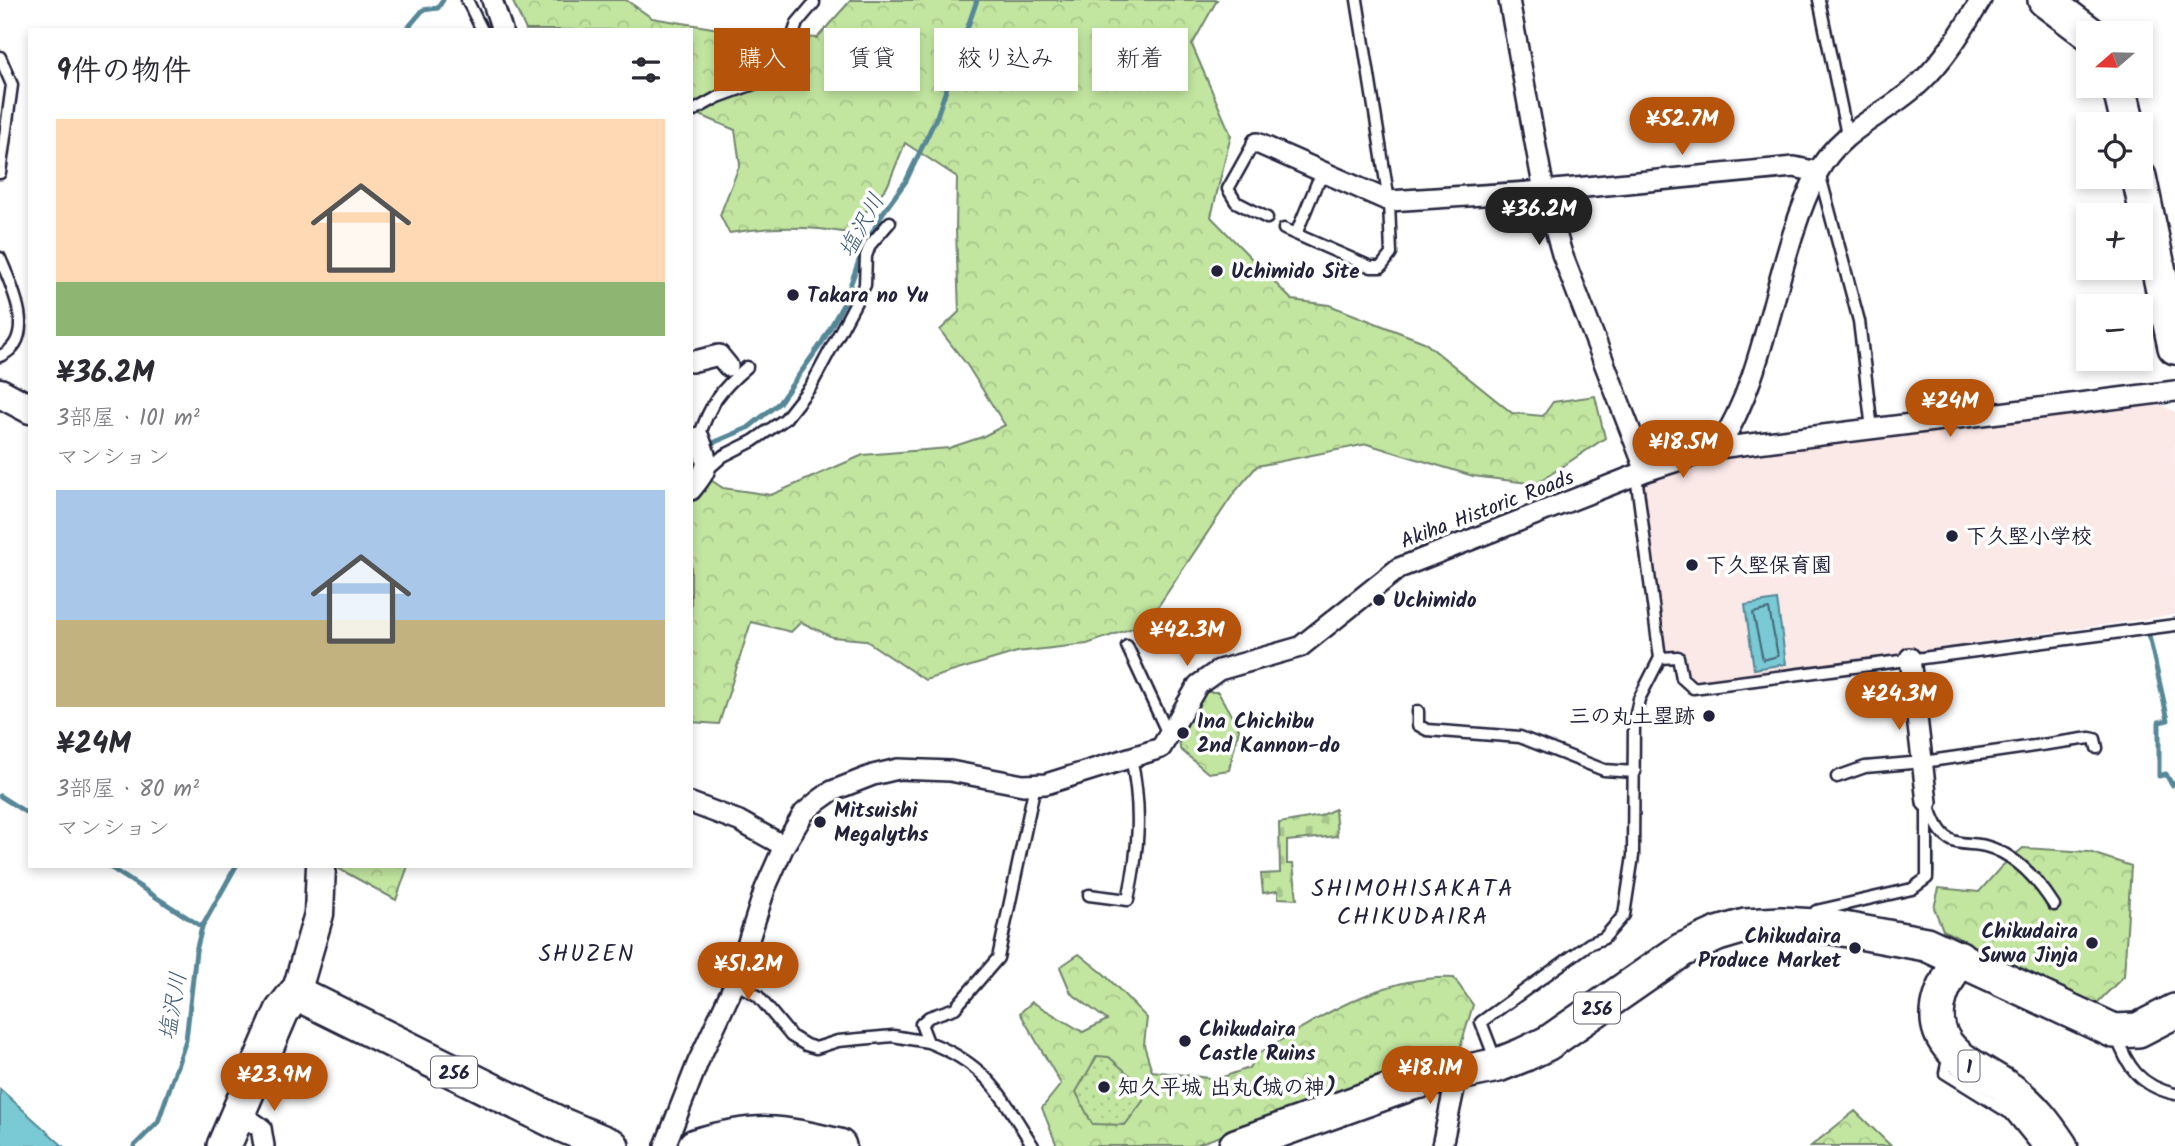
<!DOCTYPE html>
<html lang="ja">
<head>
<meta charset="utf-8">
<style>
  body { margin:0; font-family:Kalam,"Klee One",sans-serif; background:#f7f7f7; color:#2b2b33; height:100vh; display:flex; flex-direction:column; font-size:26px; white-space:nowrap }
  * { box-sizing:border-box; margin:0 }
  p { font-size:23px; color:#7c7c81 }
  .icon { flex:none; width:38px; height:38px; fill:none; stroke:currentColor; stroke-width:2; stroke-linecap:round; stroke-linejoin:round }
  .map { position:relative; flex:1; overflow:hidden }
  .panel { position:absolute; left:28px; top:28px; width:665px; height:840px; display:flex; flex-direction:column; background:#fff; border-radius:0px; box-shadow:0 4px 10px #0003 }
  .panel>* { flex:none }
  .hud { position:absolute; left:714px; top:28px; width:665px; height:63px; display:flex; gap:14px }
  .needle { width:46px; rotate:250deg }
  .tools { position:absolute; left:2076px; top:21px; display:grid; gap:14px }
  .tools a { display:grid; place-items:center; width:77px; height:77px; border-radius:0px; background:#fff; box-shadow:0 4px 10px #0003; font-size:35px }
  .price { position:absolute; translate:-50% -60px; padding:0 16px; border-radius:24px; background:#b45309; color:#fff; font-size:23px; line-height:46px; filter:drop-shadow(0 2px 4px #0008) }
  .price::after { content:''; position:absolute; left:50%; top:42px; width:21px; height:16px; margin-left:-10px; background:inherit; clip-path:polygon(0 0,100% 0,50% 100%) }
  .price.current { background:#222; color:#fff }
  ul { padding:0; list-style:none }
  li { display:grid; align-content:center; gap:14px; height:371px; padding:0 28px }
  li span { display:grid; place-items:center; height:217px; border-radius:0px; color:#555 }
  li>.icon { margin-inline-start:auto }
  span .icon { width:126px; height:126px; fill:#fffc; stroke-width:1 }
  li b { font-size:30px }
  h2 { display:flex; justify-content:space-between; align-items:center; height:84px; padding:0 28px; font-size:30px }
  .chip { padding:0 24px; border-radius:0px; background:#fff; box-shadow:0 4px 10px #0003; font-size:24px; line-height:63px }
  .chip.current { background:#b45309; color:#fff }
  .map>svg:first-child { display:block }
  .built { fill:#fbe9e8 }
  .forest { fill:url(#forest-crowns); stroke:#72846e; stroke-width:2 }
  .cemetery { fill:url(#cemetery-stones); stroke:#72846e; stroke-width:2 }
  .park { fill:url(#park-dots); stroke:#72846e; stroke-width:2 }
  .water { fill:#79cad4; stroke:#568797; stroke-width:2 }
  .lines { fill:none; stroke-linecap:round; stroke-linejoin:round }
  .shore { stroke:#456578; stroke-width:2 }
  .stream { stroke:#568797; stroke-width:5 }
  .service-casing { stroke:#22223b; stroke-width:15 }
  .minor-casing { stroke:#22223b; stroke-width:24 }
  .secondary-casing { stroke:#22223b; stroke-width:33 }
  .primary-casing { stroke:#22223b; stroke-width:37 }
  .trunk-casing { stroke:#22223b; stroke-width:38 }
  .service { stroke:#fff; stroke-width:10 }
  .minor { stroke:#fff; stroke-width:19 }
  .secondary { stroke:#fff; stroke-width:28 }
  .primary { stroke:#fff; stroke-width:32 }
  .trunk { stroke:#fff; stroke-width:33 }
  .poi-dot { fill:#22223b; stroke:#fff; stroke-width:2.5 }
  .labels { text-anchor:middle; stroke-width:7; stroke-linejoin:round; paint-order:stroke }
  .shield { fill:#fff; stroke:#646476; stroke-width:2 }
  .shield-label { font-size:19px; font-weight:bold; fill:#22223b }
  .poi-label { font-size:21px; font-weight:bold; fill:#22223b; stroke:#fff; text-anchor:start }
  .street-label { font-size:21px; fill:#22223b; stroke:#fff }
  .water-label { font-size:23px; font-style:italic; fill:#405d71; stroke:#fff }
  .neighbourhood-label { font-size:23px; letter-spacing:2px; fill:#22223b; stroke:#fff }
  .quarter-label { font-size:24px; letter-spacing:2px; fill:#22223b; stroke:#fff }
</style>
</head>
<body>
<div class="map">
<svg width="2175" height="1146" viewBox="0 0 2175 1146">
  <defs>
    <pattern id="forest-crowns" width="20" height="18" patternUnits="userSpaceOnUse" patternTransform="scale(1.75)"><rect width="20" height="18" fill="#c2e6a0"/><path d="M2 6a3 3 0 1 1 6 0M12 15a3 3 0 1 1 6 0" fill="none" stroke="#a6c58b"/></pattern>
    <pattern id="cemetery-stones" width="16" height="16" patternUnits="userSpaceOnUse" patternTransform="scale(1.75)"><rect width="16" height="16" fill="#c2e6a0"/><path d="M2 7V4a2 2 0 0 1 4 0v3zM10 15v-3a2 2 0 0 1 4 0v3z" fill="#a6c58b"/></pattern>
    <pattern id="park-dots" width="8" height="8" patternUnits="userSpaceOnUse" patternTransform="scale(1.75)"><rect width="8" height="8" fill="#c2e6a0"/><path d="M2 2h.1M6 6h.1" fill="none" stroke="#a6c58b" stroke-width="1.8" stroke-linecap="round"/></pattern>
  </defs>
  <rect width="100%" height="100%" fill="#fff"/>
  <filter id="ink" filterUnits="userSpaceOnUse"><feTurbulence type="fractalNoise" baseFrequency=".0143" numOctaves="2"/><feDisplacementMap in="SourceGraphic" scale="14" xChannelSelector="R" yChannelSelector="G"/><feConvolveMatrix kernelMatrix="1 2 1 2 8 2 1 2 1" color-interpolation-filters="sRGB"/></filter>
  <g filter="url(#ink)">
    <path class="built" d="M2162 405 2175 412V615L1693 682 1686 676 1684 653 1664 654 1639 477 1720 457Z"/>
    <path class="forest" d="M512 0H626L652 18 743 33 817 38 851 0H1217L1192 45 1231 135 1211 217 1292 300 1329 305 1424 342 1512 413 1543 416 1553 402 1595 396 1605 438 1536 484 1473 476 1367 444 1257 466 1234 493 1147 623 1087 644 1017 652 925 680 865 640 832 637 801 622 791 632 751 622 719 724 691 722V467L723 488 771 495 863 455 949 448 982 437 1005 425 967 365 940 330 959 312 956 230 957 177 905 143 888 185 849 233C809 226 769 226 729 233L720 215 740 164 735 130 691 111V30H526Z
      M1202 692H1218L1239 729 1229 770 1208 773 1180 749 1179 728Z
      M2023 848 2089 852 2131 866 2124 976 2096 1004H2081L1943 930 1934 908 1939 888 1979 892 2001 867Z
      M334 866H408L396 900Z
      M1079 954 1104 974 1147 1018 1144 1045 1152 1071 1217 1079 1249 1068 1256 1055C1317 1019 1380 975 1454 978L1473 1005 1455 1065 1296 1110 1192 1146H1057L1042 1108 1061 1084 1020 1013 1032 1002 1083 1032 1107 1020 1071 993 1060 967Z
      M1855 1111 1891 1146H1811Z"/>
    <path class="cemetery" d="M1335 809 1337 836 1287 841V864H1293L1297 899 1278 898V891L1263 893 1261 874 1280 873 1279 823 1320 816Z"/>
    <path class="park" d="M1097 1056 1109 1057 1142 1086 1143 1101 1125 1125 1092 1124 1076 1092Z"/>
    <path class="water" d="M1777 600 1786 664 1754 669 1745 605Z
      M0 1089 63 1146H0Z"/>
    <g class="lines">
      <path class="shore" d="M1769 609 1778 656 1763 660 1753 613Z"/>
      <path class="stream" d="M406 30 423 10 438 8 443 0
        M708 445 748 428 779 403 821 344 844 303 862 252 882 214 906 181 937 116 977 0
        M2149 636 2168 720 2159 722V776L2166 774 2172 785 2175 783
        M0 796 30 815
        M1932 824V873
        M108 866 202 927
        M134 1146 158 1122 186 1040 196 951 202 927 236 866"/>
      <defs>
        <path id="service" d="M467 0 482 30
          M1819 0 1847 135
          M0 57 12 85 0 173
          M691 112 718 97 773 77 783 66 797 23 814 3
          M1257 143 1252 146 1228 189 1236 202 1267 218
          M1820 176 1859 321 1872 429
          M1284 229 1371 267H1381L1391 254 1389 201 1357 0
          M1296 234 1317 183 1329 175
          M0 258C11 285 39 339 0 356
          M699 437C710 404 720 390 747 367
          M707 470 723 456 753 441 785 419 811 386 865 285 866 256 870 245 890 222
          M1127 646 1168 734
          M1660 658 1678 657 1682 678 1693 688 2175 625
          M1418 711V725L1427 730 1520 737 1604 770 1635 772
          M1837 777 1865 767 1923 762 2090 738 2095 739 2097 748
          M1929 806C1934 818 1939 835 1953 841 1962 845 1975 843 1985 846 2016 854 2038 880 2054 905
          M1089 895 1128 900C1139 849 1142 809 1131 757
          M1816 911 1912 889 1927 878V802
          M735 983 758 996 791 1036 806 1045 816 1048 838 1041 893 1036 928 1042
          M2116 1035C2127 1067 2140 1086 2175 1094
          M1949 1054 1945 1073 2011 1114 2037 1146
          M1496 1061 1481 1022 1589 944 1604 938 1624 915 1633 856 1634 723 1639 699 1660 658 1636 475
          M1033 1146C1001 1095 988 1065 928 1042L921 1024 929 1017 955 1008 998 958 1035 785"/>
        <path id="minor" d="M492 0 502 30
          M1509 0 1544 191 1562 254 1646 471
          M1257 143 1389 201 1544 191 1794 167 1818 172
          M691 362 719 355 728 366
          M1718 448C1770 369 1774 257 1818 172 1841 128 1887 115 1921 82 1946 58 1963 29 1981 0
          M691 490C710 467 709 464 699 437
          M1910 658 1927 802
          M691 803 739 821 784 846
          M238 1112 261 1128 264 1146
          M665 1146 698 1062 735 983 765 889 784 846 804 813 818 801 832 791 873 775 898 769 950 771 1023 785 1046 784 1161 748 1198 685 1219 670 1300 647 1399 568 1646 471 1718 448 2175 391
          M1442 1146 1457 1075"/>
        <path id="secondary" d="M0 393 30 409
          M296 993 319 914 321 866"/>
        <path id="primary" d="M1959 957C1954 970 1945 983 1941 996 1923 1051 1978 1066 2011 1090 2032 1105 2047 1125 2061 1146"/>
        <path id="trunk" d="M2045 0 2089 33
          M2119 86 2128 124
          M2139 177 2175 347
          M224 1146 282 1011 296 993 562 1125 612 1146
          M695 1146C757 1128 777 1131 839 1146
          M1236 1146 1412 1083 1498 1065 1523 1055 1548 1043 1682 950 1718 934 1745 926 1781 924 1832 927 1926 944 2114 1031 2138 1030 2175 1011"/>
      </defs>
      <use href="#service" class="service-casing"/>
      <use href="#minor" class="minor-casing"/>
      <use href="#secondary" class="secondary-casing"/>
      <use href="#primary" class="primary-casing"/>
      <use href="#trunk" class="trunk-casing"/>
      <use href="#service" class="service"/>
      <use href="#minor" class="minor"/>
      <use href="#secondary" class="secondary"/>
      <use href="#primary" class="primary"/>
      <use href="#trunk" class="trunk"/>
    </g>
  </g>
  <g class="poi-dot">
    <circle cx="1217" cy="271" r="7"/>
    <circle cx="793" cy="295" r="7"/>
    <circle cx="1952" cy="536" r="7"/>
    <circle cx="1692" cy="565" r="7"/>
    <circle cx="1379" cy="600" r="7"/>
    <circle cx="1709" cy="716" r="7"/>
    <circle cx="1183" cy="733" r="7"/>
    <circle cx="820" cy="822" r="7"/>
    <circle cx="2092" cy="943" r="7"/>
    <circle cx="1855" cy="948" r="7"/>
    <circle cx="1185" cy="1041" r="7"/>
    <circle cx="1104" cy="1087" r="7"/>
  </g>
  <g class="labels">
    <g class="shield">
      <rect x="1574" y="992.5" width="46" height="31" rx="5"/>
      <rect x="1958.5" y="1050.5" width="21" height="31" rx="5"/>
      <rect x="431" y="1056.5" width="46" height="31" rx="5"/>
    </g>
    <g class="shield-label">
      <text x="1597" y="1015">256</text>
      <text x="1969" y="1073">1</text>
      <text x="454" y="1079">256</text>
    </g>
    <g class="poi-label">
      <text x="1231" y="278">Uchimido Site</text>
      <text x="807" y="302">Takara no Yu</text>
      <text x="1966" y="543">下久堅小学校</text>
      <text x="1706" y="572">下久堅保育園</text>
      <text x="1393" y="607">Uchimido</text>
      <text x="1695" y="723" text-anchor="end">三の丸土塁跡</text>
      <text x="1197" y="728">Ina Chichibu<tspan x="1197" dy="24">2nd Kannon-do</tspan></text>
      <text x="834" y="817">Mitsuishi<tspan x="834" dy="24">Megalyths</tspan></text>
      <text x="2078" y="938" text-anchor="end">Chikudaira<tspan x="2078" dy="24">Suwa Jinja</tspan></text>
      <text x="1841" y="943" text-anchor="end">Chikudaira<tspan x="1841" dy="24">Produce Market</tspan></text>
      <text x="1199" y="1036">Chikudaira<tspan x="1199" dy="24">Castle Ruins</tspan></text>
      <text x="1118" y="1094">知久平城 出丸(城の神)</text>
    </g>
    <g class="street-label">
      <text transform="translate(1487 509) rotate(-21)" y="7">Akiha Historic Roads</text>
    </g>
    <g class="water-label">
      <text transform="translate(861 225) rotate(-61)" y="8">塩沢川</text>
      <text transform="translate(172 1006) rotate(-80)" y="8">塩沢川</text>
    </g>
    <g class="neighbourhood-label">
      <text x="587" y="961">SHUZEN</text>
    </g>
    <g class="quarter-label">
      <text x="1413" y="896">SHIMOHISAKATA<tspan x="1413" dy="28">CHIKUDAIRA</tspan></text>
    </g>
  </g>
</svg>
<div class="tools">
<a><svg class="needle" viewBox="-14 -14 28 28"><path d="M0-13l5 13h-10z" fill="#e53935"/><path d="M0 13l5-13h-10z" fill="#7c7c81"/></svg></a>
<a><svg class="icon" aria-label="locate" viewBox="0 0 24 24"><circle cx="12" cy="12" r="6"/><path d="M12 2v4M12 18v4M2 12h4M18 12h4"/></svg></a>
<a>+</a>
<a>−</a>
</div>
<b class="price" style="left:1682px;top:157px">¥52.7M</b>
<b class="price current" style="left:1539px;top:247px">¥36.2M</b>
<b class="price" style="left:1950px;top:439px">¥24M</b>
<b class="price" style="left:1683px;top:480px">¥18.5M</b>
<b class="price" style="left:1187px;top:668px">¥42.3M</b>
<b class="price" style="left:1899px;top:732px">¥24.3M</b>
<b class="price" style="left:748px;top:1002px">¥51.2M</b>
<b class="price" style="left:1430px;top:1106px">¥18.1M</b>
<b class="price" style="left:274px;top:1113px">¥23.9M</b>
<div class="hud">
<a class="chip current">購入</a>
<a class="chip">賃貸</a>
<a class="chip">絞り込み</a>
<a class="chip">新着</a>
</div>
<section class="panel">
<h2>9件の物件<svg class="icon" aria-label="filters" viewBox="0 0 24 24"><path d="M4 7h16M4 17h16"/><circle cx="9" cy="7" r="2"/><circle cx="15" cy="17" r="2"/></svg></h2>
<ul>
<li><span style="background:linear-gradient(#ffd9b3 75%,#8fb573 0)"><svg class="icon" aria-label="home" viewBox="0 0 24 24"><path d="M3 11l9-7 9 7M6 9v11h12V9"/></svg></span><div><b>¥36.2M</b><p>3部屋 · 101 m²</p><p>マンション</p></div></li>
<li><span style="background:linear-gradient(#a9c7e8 60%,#c2b280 0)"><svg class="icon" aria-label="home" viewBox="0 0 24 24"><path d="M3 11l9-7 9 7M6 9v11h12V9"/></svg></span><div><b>¥24M</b><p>3部屋 · 80 m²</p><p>マンション</p></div></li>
</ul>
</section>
</div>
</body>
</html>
